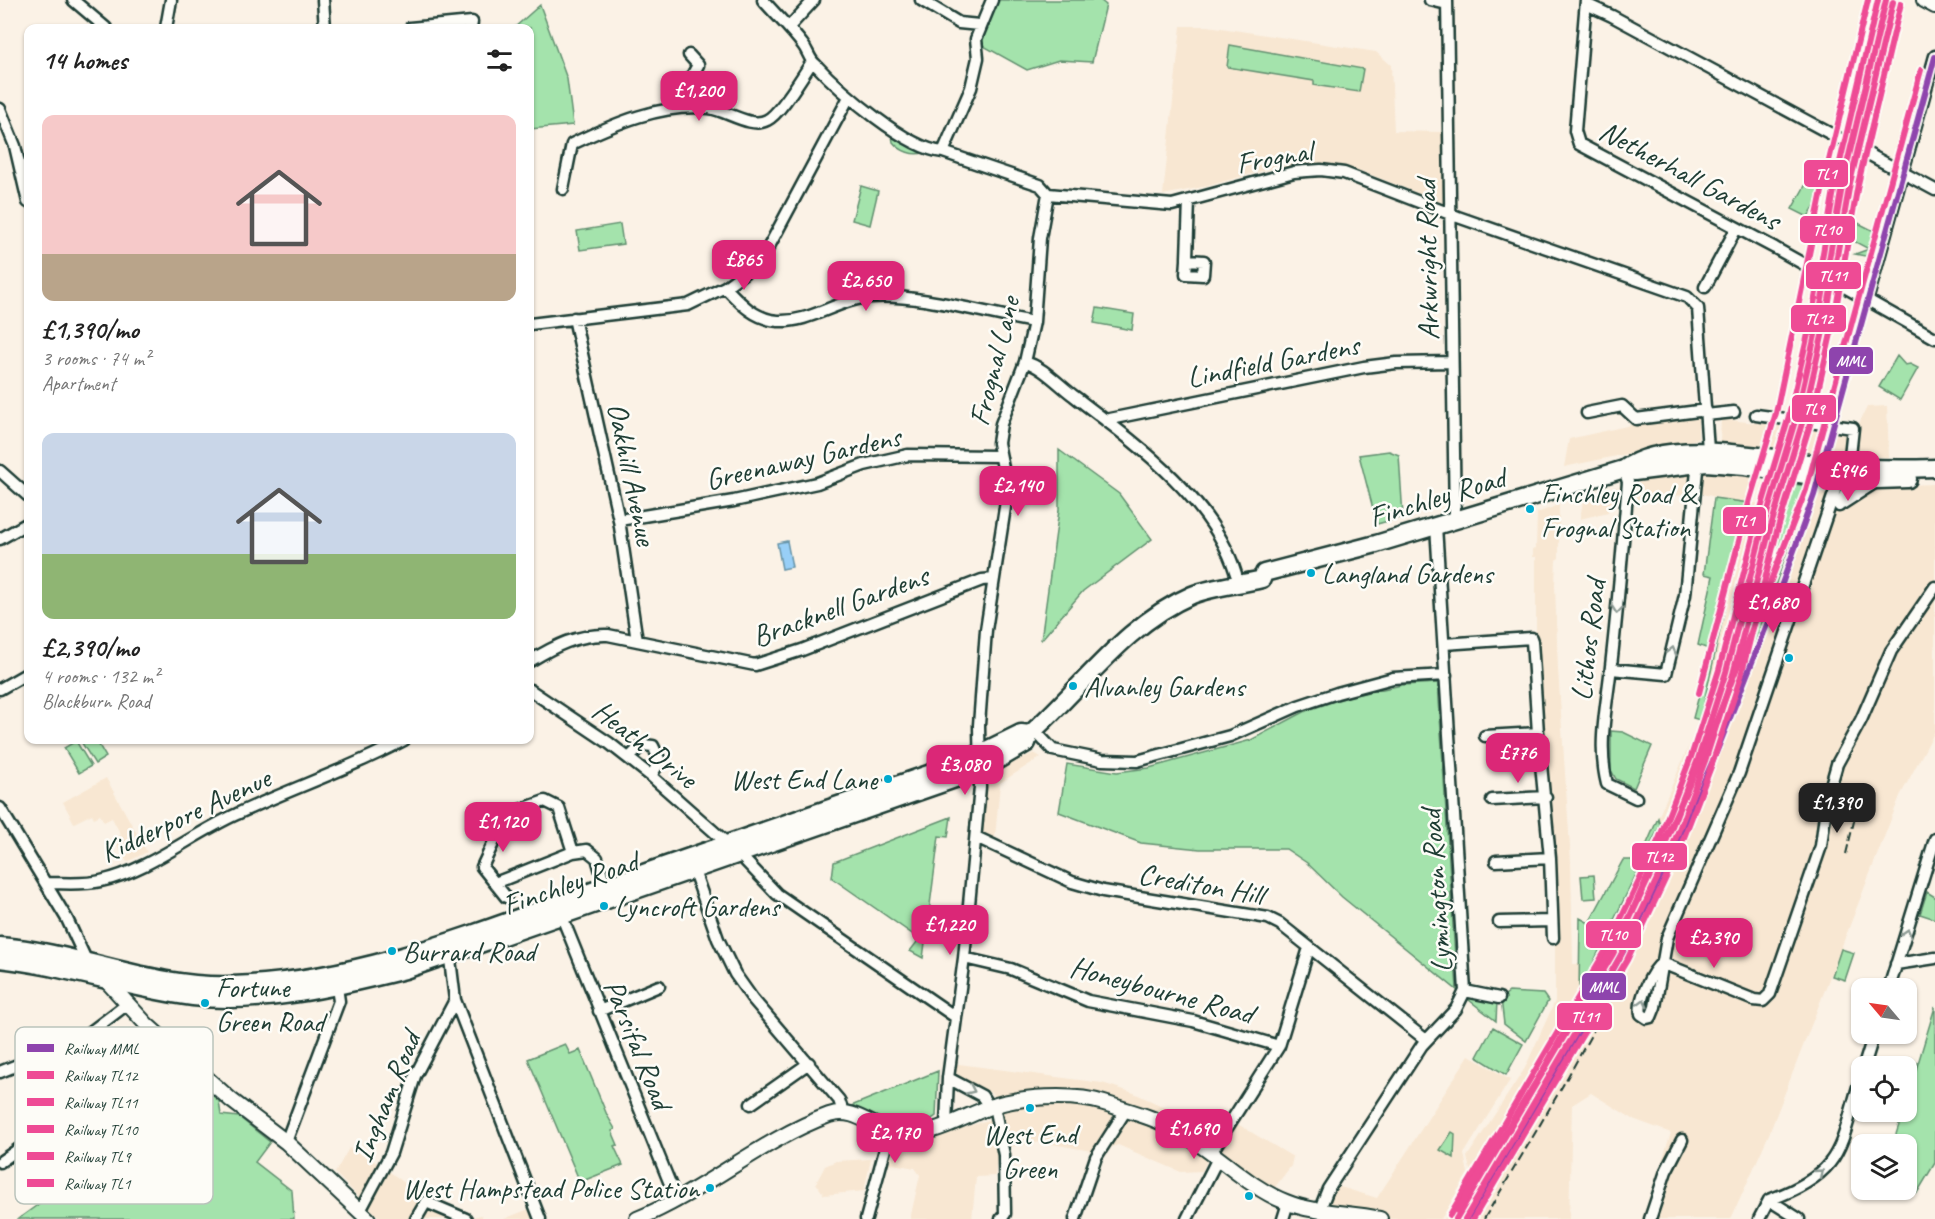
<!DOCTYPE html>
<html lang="en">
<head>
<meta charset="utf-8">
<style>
  body { margin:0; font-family:Caveat,sans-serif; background:#f2f2f2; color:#222; height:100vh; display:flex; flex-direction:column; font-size:22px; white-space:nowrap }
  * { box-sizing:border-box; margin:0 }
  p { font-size:20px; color:#767676 }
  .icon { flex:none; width:33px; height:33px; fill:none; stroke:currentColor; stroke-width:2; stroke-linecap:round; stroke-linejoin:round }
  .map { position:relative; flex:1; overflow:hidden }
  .side { position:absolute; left:24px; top:24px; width:510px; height:720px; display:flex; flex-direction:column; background:#fff; border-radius:12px; box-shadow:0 2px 4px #0004 }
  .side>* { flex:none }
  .needle { width:39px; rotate:299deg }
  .buttons { position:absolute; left:1851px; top:978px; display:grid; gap:12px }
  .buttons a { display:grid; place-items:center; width:66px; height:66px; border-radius:12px; background:#fff; box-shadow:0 2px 4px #0004; font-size:30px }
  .price { position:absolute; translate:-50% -51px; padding:0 14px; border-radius:12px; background:#db2777; color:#fff; font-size:20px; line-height:39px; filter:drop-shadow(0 2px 3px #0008) }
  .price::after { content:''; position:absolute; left:50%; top:36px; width:18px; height:14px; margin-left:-9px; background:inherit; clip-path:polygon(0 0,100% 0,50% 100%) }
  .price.on { background:#222; color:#fff }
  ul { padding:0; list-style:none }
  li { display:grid; align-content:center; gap:12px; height:318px; padding:0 18px }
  li span { display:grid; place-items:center; height:186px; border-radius:12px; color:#555 }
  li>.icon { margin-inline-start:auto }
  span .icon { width:108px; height:108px; fill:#fffc; stroke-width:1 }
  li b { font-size:26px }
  h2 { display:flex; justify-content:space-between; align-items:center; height:72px; padding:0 18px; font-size:26px }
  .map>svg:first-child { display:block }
  .built { fill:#f8e7d2 }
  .green { fill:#a4e3ac; stroke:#629070; stroke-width:1.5 }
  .water { fill:#98cff7; stroke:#6895a9; stroke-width:1.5 }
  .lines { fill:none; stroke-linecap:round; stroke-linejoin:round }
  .minor-casing { stroke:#1f3d34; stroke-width:15 }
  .major-casing { stroke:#1f3d34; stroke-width:18 }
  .highway-casing { stroke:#1f3d34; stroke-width:21 }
  .minor { stroke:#fdfcf7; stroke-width:10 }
  .major { stroke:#fdfcf7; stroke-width:14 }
  .highway { stroke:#fdfcf7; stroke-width:16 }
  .rail { stroke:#1f3d34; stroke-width:2; stroke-dasharray:9 4.5; stroke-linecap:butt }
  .rail-1-casing { stroke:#fdfcf7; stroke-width:10 }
  .rail-2-casing { stroke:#fdfcf7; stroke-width:10 }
  .rail-3-casing { stroke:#fdfcf7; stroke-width:10 }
  .rail-4-casing { stroke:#fdfcf7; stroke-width:10 }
  .rail-5-casing { stroke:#fdfcf7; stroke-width:10 }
  .rail-6-casing { stroke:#fdfcf7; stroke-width:10 }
  .rail-1 { stroke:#8e44ad; stroke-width:6 }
  .rail-2 { stroke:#ee4b95; stroke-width:6 }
  .rail-3 { stroke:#ee4b95; stroke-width:6 }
  .rail-4 { stroke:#ee4b95; stroke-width:6 }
  .rail-5 { stroke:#ee4b95; stroke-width:6 }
  .rail-6 { stroke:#ee4b95; stroke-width:6 }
  .oneway { stroke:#8e9c96 }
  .bus-dot { fill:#00a9ce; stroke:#fdfcf7; stroke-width:2 }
  .labels { text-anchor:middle; stroke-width:5; stroke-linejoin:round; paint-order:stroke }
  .bus-label { font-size:28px; fill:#1f3d34; stroke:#fdfcf7; text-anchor:start }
  .street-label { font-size:30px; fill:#1f3d34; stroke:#fdfcf7 }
  .key { fill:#fdfcf7; stroke:#bac3bc; stroke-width:1.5 }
  .key-label { font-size:16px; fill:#1f3d34 }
  .line-badge { stroke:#fdfcf7; stroke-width:2 }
  .badge-label { font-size:16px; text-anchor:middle; font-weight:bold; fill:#fff }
</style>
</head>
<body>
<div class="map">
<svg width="1935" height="1219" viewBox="0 0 1935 1219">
  <rect width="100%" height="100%" fill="#fbf2e6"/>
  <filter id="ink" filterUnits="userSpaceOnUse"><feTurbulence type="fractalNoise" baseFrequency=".0167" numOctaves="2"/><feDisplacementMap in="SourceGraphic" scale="12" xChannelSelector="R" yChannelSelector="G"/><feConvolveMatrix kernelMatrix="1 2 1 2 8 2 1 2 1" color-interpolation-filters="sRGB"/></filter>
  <g filter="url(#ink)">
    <path class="built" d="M1181 26H1208L1376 52 1391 65 1394 131 1442 132 1443 203 1364 172 1325 163 1276 167 1208 186 1163 195Z
      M1887 406 1889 457 1810 455 1720 442 1721 419 1800 428 1856 430 1867 407Z
      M1698 410V439L1564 467 1569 439Z
      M1707 468 1751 476 1750 503 1776 504 1783 483 1810 486 1809 491 1829 495 1867 492 1883 486 1935 484V731L1900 796 1769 1134 1731 1219H1643L1671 1133 1633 1119 1591 1093 1572 1105 1569 1219H1444L1471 1174 1467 1157 1525 1068 1555 1001V914L1536 631V557H1533V549L1536 548 1537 513 1559 505V558L1556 560 1555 585 1558 669 1571 862 1573 964H1581L1622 892 1658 818 1700 720 1749 504 1688 491 1684 495 1610 503 1608 512 1580 519 1584 494Z
      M1034 753 1041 757 1000 783 995 838 981 836 987 782 996 771Z
      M106 778 147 852 127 862 113 839 121 835 112 818 104 822 100 815 94 818 92 814 74 823 63 802Z
      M1469 1055 1510 1080 1464 1154 1468 1173 1441 1219H1388L1325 1209 1337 1186 1377 1198Z
      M951 1063 1102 1083 1134 1093 1220 1133 1202 1171 1181 1172 1118 1145 1097 1152 1041 1142 998 1149 995 1176 976 1177 972 1219H910L920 1175 915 1168 887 1163 892 1154 899 1148 1001 1116 993 1094 953 1075Z
      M1236 1123 1293 1157 1291 1166 1272 1191 1215 1154Z
      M349 1148 379 1164 425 1198 469 1218 481 1215 483 1219H381L335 1173Z
      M871 1159 864 1191 824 1195 816 1183 825 1166 836 1161Z
      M529 1209 533 1219H504Z"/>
    <path class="green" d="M997 0H1100L1106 5 1092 62 1059 60 1027 70 980 44Z
      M540 5 567 79 573 125 530 129V28H514Z
      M1230 45 1363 69 1359 92 1314 85V81L1227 67Z
      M894 135 925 152C914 157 900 151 893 142L892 136Z
      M1810 177 1822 184 1820 188 1824 190 1808 217 1792 209Z
      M861 186 878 191 870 225 852 220Z
      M1856 222 1882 235 1865 256 1855 254 1869 249 1846 237 1848 232 1840 223Z
      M620 224 623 244 580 250 577 231Z
      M1097 308 1134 314 1132 330 1094 323Z
      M1897 356 1905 365 1910 364 1918 368 1900 400 1879 387Z
      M1059 450 1119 494 1152 539 1083 591 1041 640 1059 510Z
      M1389 451 1399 455 1403 517 1377 524 1359 455Z
      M1783 483 1810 486 1753 649 1730 691 1739 642Z
      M1714 498 1749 503 1700 720 1693 718 1711 650 1698 645 1713 576 1704 574Z
      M1438 683 1457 990 1342 897 1307 863 1286 849H1200L1141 843 1059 812 1067 764 1117 772 1149 768 1251 740 1308 710 1350 696 1402 685Z
      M1611 731 1623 732 1652 746 1634 788 1616 779 1611 770Z
      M80 740H96L106 757 95 764Z
      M76 741 91 766 79 773 64 748Z
      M951 817 948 837 939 836 923 958 910 951 917 942 915 936 832 878 834 862Z
      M1658 818 1660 825 1579 992 1580 918 1589 923 1623 860H1640Z
      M1594 875 1596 898 1583 899 1581 876Z
      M1927 892 1935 897V919L1920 914Z
      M1841 949 1854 953 1845 980 1832 976Z
      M1509 992 1543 994 1548 1001 1526 1041 1504 1024 1501 998Z
      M1471 995 1497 1001 1496 1021 1469 1000Z
      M1935 1007V1163L1917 1193 1907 1187 1906 1144H1893L1903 1112H1906L1907 1100Z
      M1493 1027 1523 1044 1506 1075 1477 1057Z
      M565 1044 570 1054 580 1050 607 1115 615 1129 612 1131 618 1145 614 1146 623 1165 580 1182 528 1059Z
      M938 1071 936 1116 918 1128 897 1125 851 1106Z
      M202 1087 219 1101 221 1115 239 1117 270 1142 255 1162 292 1191 294 1219H18Z
      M1452 1132 1455 1134 1454 1158 1440 1150Z"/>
    <path class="water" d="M787 541 792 567 782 569 777 543Z"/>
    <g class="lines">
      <defs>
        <path id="minor" d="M73 0 106 28
          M323 0 325 28
          M763 0C776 15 791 29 803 45 808 51 809 59 815 64 840 91 907 149 943 152L1040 185 1048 194 1172 205 1294 172 1321 170 1344 173 1458 217 1687 297 1698 308 1708 450
          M921 0 959 23 979 25
          M1430 0 1447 4
          M1447 0 1455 519
          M1586 0 1575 131 1579 144 1775 248 1935 338
          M1586 4 1612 16 1935 190
          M789 27 814 0
          M166 28 171 0
          M410 28 472 22 471 28
          M677 108 678 101 698 65 689 55
          M0 109 15 146 28 202
          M943 152 971 88 978 58 976 39 992 0
          M563 189 572 144C614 124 661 103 709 108 726 110 751 129 767 120 781 113 802 76 812 62
          M1187 260 1204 261 1203 275 1186 274 1187 260V258L1189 201
          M725 287C740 303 754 319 778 321 811 323 838 299 871 297 915 293 988 314 1034 322
          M1705 287 1736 229
          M1867 301 1935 56
          M574 318 619 520 637 641
          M530 324 688 305 725 287 744 273 766 252 849 97
          M1025 362C1042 366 1060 386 1074 396 1133 441 1213 498 1236 574
          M1587 413 1622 406 1636 419 1706 410
          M1706 415 1734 412
          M1756 415 1853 428 1846 492 1839 506
          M1105 420 1364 367 1396 363 1452 362
          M1624 469 1628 482C1623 543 1618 605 1611 666 1607 706 1597 744 1607 784L1636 798
          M0 471 28 496
          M1842 504 1876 482
          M619 520 734 501 817 483 864 465 908 455 999 456
          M0 539 28 523
          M1444 644 1531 638 1532 641 1538 733 1550 858 1553 938
          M530 661C555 646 577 634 608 635L755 665 802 650 982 580 994 579
          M1611 669 1666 674 1685 595 1698 460
          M0 689 28 673
          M530 690 609 743 651 776 737 852 777 894 954 1016
          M1034 730 1053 750 1102 760 1137 761 1230 736 1298 706 1337 693 1393 678 1446 675
          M1485 736 1538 733
          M629 758 642 745 653 746 660 761 651 776
          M1492 800 1546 797
          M0 808 67 919 87 962
          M976 837 1072 882 1103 891 1268 918 1280 924 1426 1040
          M1496 861 1550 858
          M693 868 718 939 735 974 752 998 839 1100 843 1112
          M47 883C65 883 83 885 101 881 150 870 192 834 237 814 292 788 350 769 404 740
          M495 883 573 852 587 850 597 858 607 892
          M506 897 482 867 505 818 511 813 545 801 559 808 573 852
          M560 912 677 1201
          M1499 922 1552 921
          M449 951 455 1000 540 1219
          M964 958 1011 969 1088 1001 1193 1021 1279 1046
          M1662 963C1651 971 1638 1001 1641 1014L1647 1018 1651 1017 1655 1007 1667 938 1739 773 1840 476
          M1662 963 1754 1000 1763 1001 1770 994 1821 846 1827 799 1837 764 1861 720 1891 651 1935 587
          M1896 964 1935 958
          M1889 988 1935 839
          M1465 991 1499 998
          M599 1011 659 986
          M67 1054 72 1046 126 1005
          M1864 1066 1874 1034
          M0 1072 40 1056 67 1054
          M948 1078 982 1096 989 1107
          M751 1104 809 1063
          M994 1106 1004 1155 1005 1214 1001 1219
          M946 1125 948 1078 964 958 980 787 979 725 986 630 1006 501V483L998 443 1001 424 1025 362 1034 322 1040 238 1048 194
          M286 1142 339 1001 336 981
          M1211 1153 1279 1046 1309 948
          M0 1162 69 1114 83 1091 67 1054
          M1769 1200 1799 1219
          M1320 1209 1328 1189 1422 1045 1456 1009 1465 991 1436 526
          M360 1211 391 1153 415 1076 455 1000
          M416 1219 426 1202 466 1219
          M866 1219 890 1131
          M1075 1219 1096 1157 1126 1110
          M1187 1219 1218 1158
          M1283 1219 1288 1203
          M1650 1219 1666 1171 1682 1140
          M1759 1219 1769 1200C1847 1172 1839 1145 1862 1074"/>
        <path id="major" d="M1924 0 1935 6
          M104 978 147 1025 231 1100 286 1142 368 1219
          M637 1219C705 1191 761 1140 829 1115 859 1104 881 1139 911 1135 937 1132 962 1118 987 1108 1018 1096 1073 1093 1104 1103 1128 1111 1154 1117 1176 1130 1215 1150 1245 1186 1286 1202 1315 1214 1350 1212 1380 1219"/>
        <path id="highway" d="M1628 470 1634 472 1706 463 1745 466 1847 481 1908 479
          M0 946C79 952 152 988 232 985 359 981 477 932 595 890 717 847 838 805 960 763L1021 733 1030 734
          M0 959C65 966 128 989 193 997 263 1005 337 987 405 970L981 770 1027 743 1030 734C1083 687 1125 624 1192 595 1214 586 1238 585 1262 579L1264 573 1376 544 1624 469C1671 434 1778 461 1834 466 1868 469 1901 469 1935 468"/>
      </defs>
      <use href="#minor" class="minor-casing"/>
      <use href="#major" class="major-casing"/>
      <use href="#highway" class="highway-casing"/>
      <use href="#minor" class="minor"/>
      <use href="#major" class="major"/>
      <use href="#highway" class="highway"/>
      <path class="rail" d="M1846 854 1860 797
        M1484 1219C1549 1109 1617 1001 1663 882"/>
      <defs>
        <path id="rail-1" d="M1467 1219 1582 1026 1632 935 1669 861 1712 763 1770 617 1814 495 1935 57"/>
        <path id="rail-2" d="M1456 1219 1613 954 1666 842 1698 759 1726 672 1763 527 1796 418 1818 322 1843 181 1886 0"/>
        <path id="rail-3" d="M1465 1219 1620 957 1673 845 1705 761 1733 674 1770 529 1803 420 1825 323 1850 183 1893 2"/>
        <path id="rail-4" d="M1450 1215 1606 950 1659 839 1691 757 1719 670 1756 525 1789 416 1811 321 1836 179 1878 0"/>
        <path id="rail-5" d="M1473 1219 1627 960 1680 848 1712 764 1741 676 1777 531 1811 421 1833 325 1858 184 1901 3"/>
        <path id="rail-6" d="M1699 693 1750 499 1776 413 1825 177 1868 0
          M1457 1211 1542 1072 1629 918 1705 750 1806 490 1921 70"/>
      </defs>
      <use href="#rail-1" class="rail-1-casing"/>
      <use href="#rail-2" class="rail-2-casing"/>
      <use href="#rail-3" class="rail-3-casing"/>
      <use href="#rail-4" class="rail-4-casing"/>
      <use href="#rail-5" class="rail-5-casing"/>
      <use href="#rail-6" class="rail-6-casing"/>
      <use href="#rail-1" class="rail-1"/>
      <use href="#rail-2" class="rail-2"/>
      <use href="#rail-3" class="rail-3"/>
      <use href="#rail-4" class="rail-4"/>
      <use href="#rail-5" class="rail-5"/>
      <use href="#rail-6" class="rail-6"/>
    </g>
    <defs><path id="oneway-chevron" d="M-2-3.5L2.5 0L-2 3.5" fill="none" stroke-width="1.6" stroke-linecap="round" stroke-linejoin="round" transform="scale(1.5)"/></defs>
    <g class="oneway">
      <use href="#oneway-chevron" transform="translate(1617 610) rotate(96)"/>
      <use href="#oneway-chevron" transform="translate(1672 651) rotate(-76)"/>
      <use href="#oneway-chevron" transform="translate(1907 933) rotate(-72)"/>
      <use href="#oneway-chevron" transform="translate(1643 1003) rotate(-75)"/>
      <use href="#oneway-chevron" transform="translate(971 1090) rotate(25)"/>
      <use href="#oneway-chevron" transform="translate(1820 1173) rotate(-41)"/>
    </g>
  </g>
  <g class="bus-dot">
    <circle cx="1530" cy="509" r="5"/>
    <circle cx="1311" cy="573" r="5"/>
    <circle cx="1789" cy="658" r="5"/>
    <circle cx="1073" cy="686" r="5"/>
    <circle cx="888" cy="779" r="5"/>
    <circle cx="604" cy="906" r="5"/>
    <circle cx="392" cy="951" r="5"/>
    <circle cx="205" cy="1003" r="5"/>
    <circle cx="1030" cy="1108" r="5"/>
    <circle cx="710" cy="1188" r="5"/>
    <circle cx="1249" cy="1196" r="5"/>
  </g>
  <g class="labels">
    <g class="bus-label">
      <text x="1541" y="503">Finchley Road &amp;<tspan x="1541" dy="34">Frognal Station</tspan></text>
      <text x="1322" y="583">Langland Gardens</text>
      <text x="1084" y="696">Alvanley Gardens</text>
      <text x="877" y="789" text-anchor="end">West End Lane</text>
      <text x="615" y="916">Lyncroft Gardens</text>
      <text x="403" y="961">Burrard Road</text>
      <text x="216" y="997">Fortune<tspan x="216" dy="34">Green Road</tspan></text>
      <text x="1030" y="1144" text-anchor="middle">West End<tspan x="1030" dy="34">Green</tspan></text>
      <text x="699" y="1198" text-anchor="end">West Hampstead Police Station</text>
    </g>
    <g class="street-label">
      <text transform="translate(1274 157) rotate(-10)" y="10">Frognal</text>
      <text transform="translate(1690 175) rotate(28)" y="10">Netherhall Gardens</text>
      <text transform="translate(1427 260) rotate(-91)" y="10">Arkwright Road</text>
      <text transform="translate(994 361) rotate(-76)" y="10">Frognal Lane</text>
      <text transform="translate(1273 361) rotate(-11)" y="10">Lindfield Gardens</text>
      <text transform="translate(803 458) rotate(-13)" y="10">Greenaway Gardens</text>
      <text transform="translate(632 474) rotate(78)" y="10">Oakhill Avenue</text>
      <text transform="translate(1437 497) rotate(-17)" y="10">Finchley Road</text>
      <text transform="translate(840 606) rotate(-20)" y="10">Bracknell Gardens</text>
      <text transform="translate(1588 640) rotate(-83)" y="10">Lithos Road</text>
      <text transform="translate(645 744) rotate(38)" y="10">Heath Drive</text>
      <text transform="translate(185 815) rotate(-25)" y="10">Kidderpore Avenue</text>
      <text transform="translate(570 883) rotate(-19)" y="10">Finchley Road</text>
      <text transform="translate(1201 884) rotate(10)" y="10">Crediton Hill</text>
      <text transform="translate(1436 891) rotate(-94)" y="10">Lymington Road</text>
      <text transform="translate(1162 990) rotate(15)" y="10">Honeybourne Road</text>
      <text transform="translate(638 1044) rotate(68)" y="10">Parsifal Road</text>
      <text transform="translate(386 1097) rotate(-68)" y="10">Ingham Road</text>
    </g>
  </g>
  <rect x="15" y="1027" width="198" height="177" rx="9" class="key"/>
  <rect x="27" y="1044" width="27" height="8" fill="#8e44ad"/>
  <rect x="27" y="1071" width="27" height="8" fill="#ee4b95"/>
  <rect x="27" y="1098" width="27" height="8" fill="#ee4b95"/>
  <rect x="27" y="1125" width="27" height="8" fill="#ee4b95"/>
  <rect x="27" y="1152" width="27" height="8" fill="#ee4b95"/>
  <rect x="27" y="1179" width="27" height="8" fill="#ee4b95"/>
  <g class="key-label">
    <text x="64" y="1054">Railway MML</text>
    <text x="64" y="1081">Railway TL12</text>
    <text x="64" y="1108">Railway TL11</text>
    <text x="64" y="1135">Railway TL10</text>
    <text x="64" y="1162">Railway TL9</text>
    <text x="64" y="1189">Railway TL1</text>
  </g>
  <g class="line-badge">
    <rect x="1803" y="159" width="46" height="29" rx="6" fill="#ee4b95"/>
    <rect x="1799" y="215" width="57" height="29" rx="6" fill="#ee4b95"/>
    <rect x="1805" y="261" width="57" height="29" rx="6" fill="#ee4b95"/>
    <rect x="1790" y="304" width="57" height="29" rx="6" fill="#ee4b95"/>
    <rect x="1828" y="346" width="46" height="29" rx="6" fill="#8e44ad"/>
    <rect x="1791" y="394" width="46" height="29" rx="6" fill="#ee4b95"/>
    <rect x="1722" y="506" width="45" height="29" rx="6" fill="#ee4b95"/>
    <rect x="1631" y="842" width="57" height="29" rx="6" fill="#ee4b95"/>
    <rect x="1585" y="920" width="57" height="29" rx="6" fill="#ee4b95"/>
    <rect x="1581" y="972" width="46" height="29" rx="6" fill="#8e44ad"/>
    <rect x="1556" y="1002" width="57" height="29" rx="6" fill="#ee4b95"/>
  </g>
  <g class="badge-label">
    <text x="1826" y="179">TL1</text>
    <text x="1827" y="235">TL10</text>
    <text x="1833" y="281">TL11</text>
    <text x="1819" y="324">TL12</text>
    <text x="1851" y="366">MML</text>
    <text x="1814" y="414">TL9</text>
    <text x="1744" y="526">TL1</text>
    <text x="1659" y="862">TL12</text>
    <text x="1613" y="940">TL10</text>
    <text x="1604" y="992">MML</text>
    <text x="1585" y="1022">TL11</text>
  </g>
</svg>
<div class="buttons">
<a><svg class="needle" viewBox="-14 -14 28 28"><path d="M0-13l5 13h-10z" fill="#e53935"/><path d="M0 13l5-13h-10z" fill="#767676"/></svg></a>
<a><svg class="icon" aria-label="locate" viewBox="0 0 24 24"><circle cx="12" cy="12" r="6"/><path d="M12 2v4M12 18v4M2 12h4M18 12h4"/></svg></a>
<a><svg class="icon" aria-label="layers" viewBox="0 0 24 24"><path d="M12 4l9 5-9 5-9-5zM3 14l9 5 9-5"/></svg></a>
</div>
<b class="price" style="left:699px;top:122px">£1,200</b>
<b class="price" style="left:744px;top:291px">£865</b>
<b class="price" style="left:866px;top:312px">£2,650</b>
<b class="price" style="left:1848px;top:502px">£946</b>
<b class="price" style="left:1018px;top:517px">£2,140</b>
<b class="price" style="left:1773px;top:634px">£1,680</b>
<b class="price" style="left:1518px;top:784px">£776</b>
<b class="price" style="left:965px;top:796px">£3,080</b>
<b class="price on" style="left:1837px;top:834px">£1,390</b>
<b class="price" style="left:503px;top:853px">£1,120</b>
<b class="price" style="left:950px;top:956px">£1,220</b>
<b class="price" style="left:1714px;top:969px">£2,390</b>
<b class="price" style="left:1194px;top:1160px">£1,690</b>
<b class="price" style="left:895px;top:1164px">£2,170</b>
<section class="side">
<h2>14 homes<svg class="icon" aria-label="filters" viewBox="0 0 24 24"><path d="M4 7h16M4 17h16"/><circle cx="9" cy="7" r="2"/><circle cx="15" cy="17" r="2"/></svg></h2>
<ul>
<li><span style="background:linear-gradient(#f6c9c9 75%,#b9a48a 0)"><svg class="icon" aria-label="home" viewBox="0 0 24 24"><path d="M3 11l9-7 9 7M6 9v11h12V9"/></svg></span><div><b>£1,390/mo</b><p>3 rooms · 74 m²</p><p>Apartment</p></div></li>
<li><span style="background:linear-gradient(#c9d6e8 65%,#8fb573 0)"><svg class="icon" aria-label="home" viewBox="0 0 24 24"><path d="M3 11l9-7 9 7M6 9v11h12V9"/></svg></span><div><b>£2,390/mo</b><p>4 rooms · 132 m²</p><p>Blackburn Road</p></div></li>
</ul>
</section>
</div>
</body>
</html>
